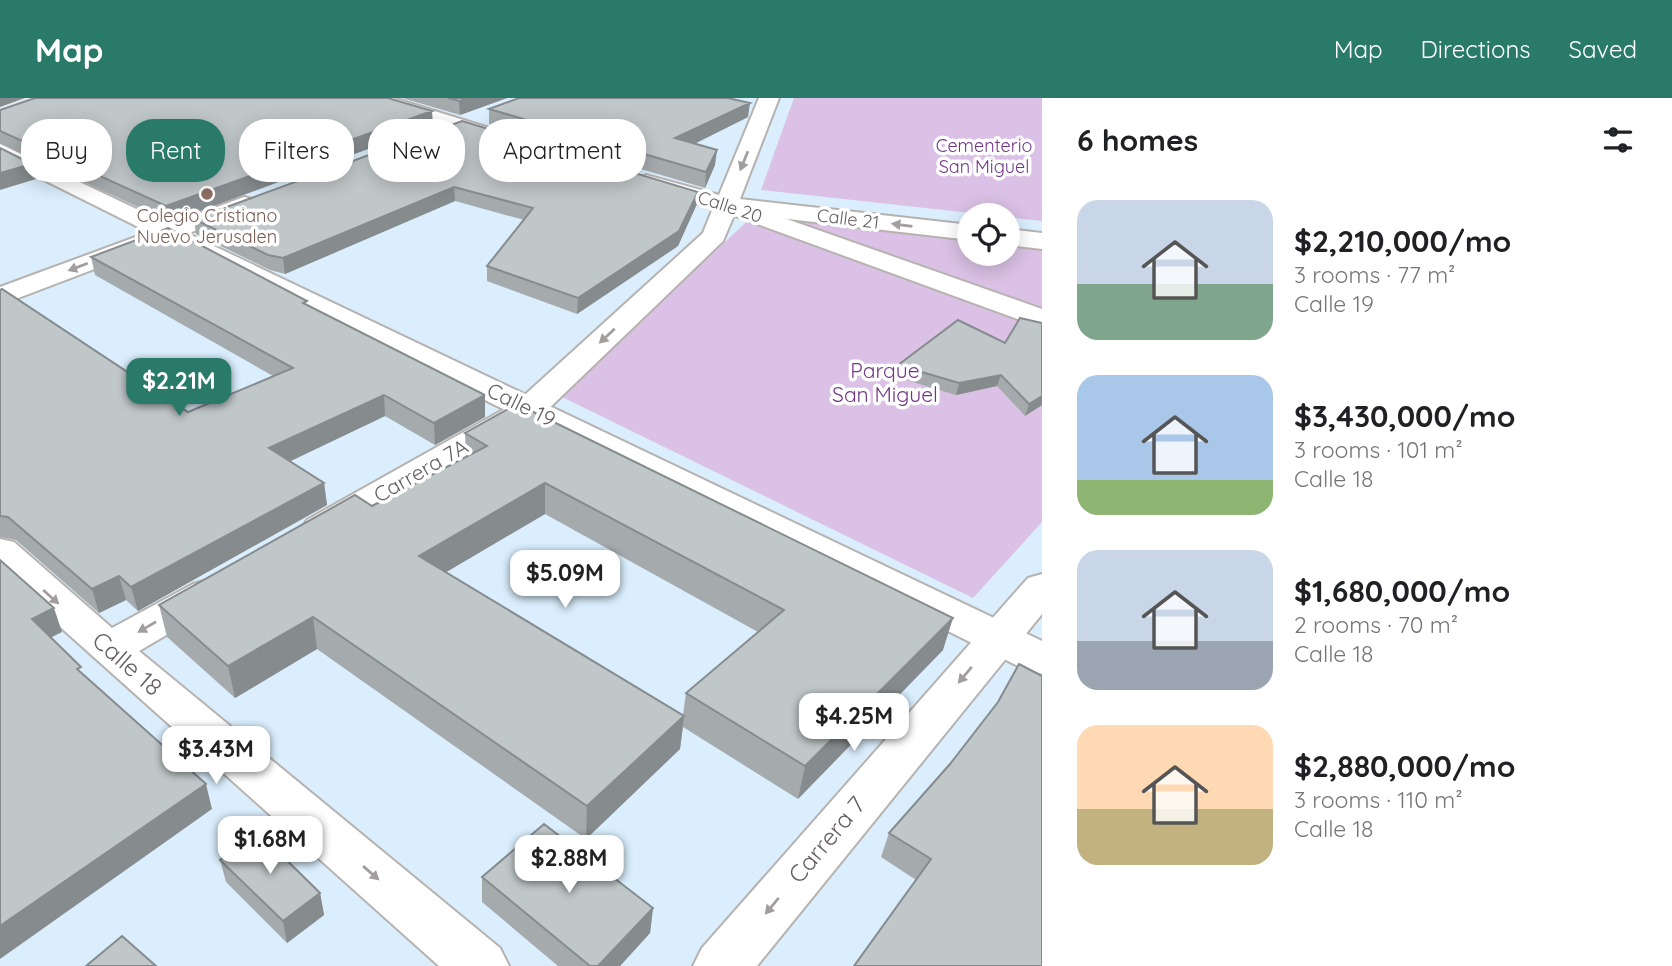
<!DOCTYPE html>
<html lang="en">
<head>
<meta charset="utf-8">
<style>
  body { margin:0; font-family:Quicksand,sans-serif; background:#f6f6f6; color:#202124; height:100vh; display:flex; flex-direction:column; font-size:26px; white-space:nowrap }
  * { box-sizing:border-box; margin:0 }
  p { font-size:23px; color:#757577 }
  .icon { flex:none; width:38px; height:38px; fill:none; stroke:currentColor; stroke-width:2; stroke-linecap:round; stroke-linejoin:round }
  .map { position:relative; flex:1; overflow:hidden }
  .drawer { display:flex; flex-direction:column; background:#fff; width:630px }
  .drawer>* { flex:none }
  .top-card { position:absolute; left:21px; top:21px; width:665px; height:63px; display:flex; gap:14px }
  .tools { position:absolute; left:957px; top:105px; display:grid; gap:14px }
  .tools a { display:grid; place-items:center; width:63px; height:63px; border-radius:50%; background:#fff; box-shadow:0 4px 18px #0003; font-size:35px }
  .price { position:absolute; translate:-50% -60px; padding:0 16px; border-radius:14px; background:#fff; color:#222; font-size:23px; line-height:46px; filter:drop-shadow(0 2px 4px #0008) }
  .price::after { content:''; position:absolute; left:50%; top:42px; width:21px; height:16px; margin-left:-10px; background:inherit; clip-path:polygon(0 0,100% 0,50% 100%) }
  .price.on { background:#297a68; color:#fff }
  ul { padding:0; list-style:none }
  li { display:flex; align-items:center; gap:21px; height:175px; padding:0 35px }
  li span { display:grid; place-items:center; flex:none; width:196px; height:140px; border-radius:21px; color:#555 }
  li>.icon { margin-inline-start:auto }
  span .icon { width:84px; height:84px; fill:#fffc; stroke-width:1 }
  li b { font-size:30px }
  h2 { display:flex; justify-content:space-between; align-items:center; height:84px; padding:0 35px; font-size:30px }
  .tag { padding:0 24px; border-radius:28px; background:#fff; box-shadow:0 4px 18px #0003; font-size:24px; line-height:63px }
  .tag.on { background:#297a68; color:#fff }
  header { display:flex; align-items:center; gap:42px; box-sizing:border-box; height:98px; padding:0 35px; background:#297a68; color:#fff }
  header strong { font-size:33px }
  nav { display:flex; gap:38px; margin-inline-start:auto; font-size:24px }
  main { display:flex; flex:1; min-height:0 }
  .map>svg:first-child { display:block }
  .commercial { fill:#daeefd; fill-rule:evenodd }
  .green { fill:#dac1e5 }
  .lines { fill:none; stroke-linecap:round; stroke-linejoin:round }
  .pedestrian-casing { stroke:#b6b2af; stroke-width:4 }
  .minor-casing { stroke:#b6b2af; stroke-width:4 }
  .pedestrian { fill:#fff; fill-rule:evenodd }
  .minor { fill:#fff; fill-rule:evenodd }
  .wall { fill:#a5abad; fill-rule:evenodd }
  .shaded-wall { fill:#868b8d }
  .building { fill:#c0c7c9; stroke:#868b8d; stroke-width:2 }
  .oneway { fill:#a29e9d }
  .education-dot { fill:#8d6e63; stroke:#fff; stroke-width:2.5 }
  .labels { text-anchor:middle; stroke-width:7; stroke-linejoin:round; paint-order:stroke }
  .far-park-label { font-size:18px; fill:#713887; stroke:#fff }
  .far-street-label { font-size:18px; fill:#645e5c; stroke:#fff }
  .far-education-label { font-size:18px; fill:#785e54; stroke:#fff }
  .park-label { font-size:21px; fill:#713887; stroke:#fff }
  .street-label { font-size:21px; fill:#645e5c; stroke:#fff }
  .near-street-label { font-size:24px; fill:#645e5c; stroke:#fff }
</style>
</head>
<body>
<header>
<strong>Map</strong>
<nav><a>Map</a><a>Directions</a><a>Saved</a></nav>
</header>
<main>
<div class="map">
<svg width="1042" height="868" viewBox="0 0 1042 868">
  <rect width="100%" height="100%" fill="#e4eaee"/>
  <path class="commercial" d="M46 0H1042V868H0V18ZM970 117H1008V156H970Z"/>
  <path class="green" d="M794 0H1042V123L761 92Z
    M757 114 969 140 970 156H1008V144L1042 148V424L973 500 560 298Z"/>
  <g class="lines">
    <defs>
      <path id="pedestrian" d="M0 46 1042 543V576L1026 572 0 60Z
        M727 100 1042 211V230L719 112 715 107 719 102Z"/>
      <path id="minor" d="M363 0H393L512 37 515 41 505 47 498 45 366 4Z
        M759 0H779L740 101 970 127V142L735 115 723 143 541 318 335 438 321 441 307 438 302 430 307 422 517 304 703 135 713 110 638 89 635 84 646 77 719 97Z
        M244 99 252 101 256 106 252 111 0 207V189Z
        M1008 131 1042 135V151L1008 147Z
        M0 441 14 444 112 530 193 486 208 482 223 486 229 495 223 504 139 553 500 850 509 868H439L0 475Z
        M1042 476V516L757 868H693L702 850 1028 480Z"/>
    </defs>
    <use href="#pedestrian" class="pedestrian-casing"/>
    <use href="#minor" class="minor-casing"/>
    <use href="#pedestrian" class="pedestrian"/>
    <use href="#minor" class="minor"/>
  </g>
  <path class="wall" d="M402 0H507L460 17Z
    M489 11 748 19 694 46 715 67 705 90 489 26Z
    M0 12 433 27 170 124 0 45Z
    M462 23 696 108 678 148 577 216 487 183V168L524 122 455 103 285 176 270 172 196 136 194 121Z
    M91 159 308 207 485 297V319L435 347 385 318 290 363 324 385 327 407 138 513 126 502 99 515 16 442 0 439V192L188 314 273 278 95 177Z
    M958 222 1042 307 1025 318 997 288 956 297 896 279 898 267Z
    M465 335 943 552 798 701 683 629 680 651 586 741 317 551 235 600 167 539 159 507 372 408 466 359ZM545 416 758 534 686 595 683 617 446 474Z
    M950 666 1042 868 916 782 881 759 889 735Z
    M220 762 320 795 324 817 287 845 226 784Z
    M482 779 653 810 650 835 620 868H558L482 804Z"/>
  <path class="shaded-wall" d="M0 0H25L0 9Z
    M469 0H507L460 17 459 3Z
    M750 5 748 19 674 56 675 40Z
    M432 13 433 27 170 124 166 108Z
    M717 52 715 67 705 90 706 74Z
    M32 66 36 81 0 92V75Z
    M454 89 455 103 285 176 283 160Z
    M698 94 696 108 678 148 577 216 578 200Z
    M1001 277 997 288 956 297 959 285Z
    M384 297 385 318 272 372 269 350Z
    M485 297V319L435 347 434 325Z
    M1042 298V307L1025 318 1029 306Z
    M324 385 327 407 138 513 131 489Z
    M545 385V416L421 489 419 458Z
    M119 478 126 502 99 515 92 491Z
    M54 510 62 534 40 545 32 521Z
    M313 519 317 551 235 600 228 568Z
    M953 520 943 552 798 701 805 668Z
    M684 618 680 651 586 741 587 708Z
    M206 686 212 711 0 861V828Z
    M320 795 324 817 287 845 283 823Z
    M653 810 650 835 620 868H598Z"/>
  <path class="building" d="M35 0H388L432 13 166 108 0 33V12Z
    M448 0H469L459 3Z
    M519 0H728L750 5 675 40 717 52 706 74 489 11Z
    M462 23 698 94 679 133 578 200 487 168 533 110 454 89 283 160 268 157 194 121Z
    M0 50 32 66 0 75Z
    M168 130 307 203 303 205 485 297 434 325 384 297 269 350 324 385 131 489 119 478 92 491 8 419 0 418V192L2 191 188 314 293 270 91 159Z
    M1020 220 1042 225V298L1029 306 1001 277 959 285 898 267 958 222 1005 245Z
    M517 306 953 520 805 668 686 595 784 512 545 385 419 458 684 618 587 708 313 519 228 568 159 507 355 397 372 408 487 348 465 335Z
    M0 462 54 510 32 521 81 569 77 571 206 686 0 828Z
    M1019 566 1042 578V868H854L931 761 889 735 950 666 998 604Z
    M544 726 653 810 598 868H590L482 779Z
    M256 732 320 795 283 823 220 762Z
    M122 838 156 868H86Z"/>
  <defs><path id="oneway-solid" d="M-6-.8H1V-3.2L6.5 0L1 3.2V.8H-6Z" transform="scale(1.75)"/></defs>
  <g class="oneway">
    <use href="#oneway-solid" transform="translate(744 63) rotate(112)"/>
    <use href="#oneway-solid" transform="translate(902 127) rotate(-173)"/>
    <use href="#oneway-solid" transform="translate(78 169) rotate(159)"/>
    <use href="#oneway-solid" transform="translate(607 238) rotate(137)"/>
    <use href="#oneway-solid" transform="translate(51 499) rotate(42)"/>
    <use href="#oneway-solid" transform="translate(147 529) rotate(150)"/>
    <use href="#oneway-solid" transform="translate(965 577) rotate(130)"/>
    <use href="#oneway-solid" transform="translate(371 775) rotate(41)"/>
    <use href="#oneway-solid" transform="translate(772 808) rotate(130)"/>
  </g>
  <circle class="education-dot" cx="207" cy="96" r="7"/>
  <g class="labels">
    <g class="far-park-label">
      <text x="984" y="54">Cementerio<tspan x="984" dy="21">San Miguel</tspan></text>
    </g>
    <g class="far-street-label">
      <text transform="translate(730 109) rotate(18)" y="6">Calle 20</text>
      <text transform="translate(848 121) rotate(7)" y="6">Calle 21</text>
    </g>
    <g class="far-education-label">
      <text x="207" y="124">Colegio Cristiano<tspan x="207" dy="21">Nuevo Jerusalen</tspan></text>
    </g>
    <g class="park-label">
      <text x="885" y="280">Parque<tspan x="885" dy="24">San Miguel</tspan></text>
    </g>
    <g class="street-label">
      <text transform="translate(521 307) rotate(26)" y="7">Calle 19</text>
      <text transform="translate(421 373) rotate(-30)" y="7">Carrera 7A</text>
    </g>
    <g class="near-street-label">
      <text transform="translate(127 566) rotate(41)" y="8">Calle 18</text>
      <text transform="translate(827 742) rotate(-50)" y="8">Carrera 7</text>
    </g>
  </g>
</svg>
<div class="tools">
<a><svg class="icon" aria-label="locate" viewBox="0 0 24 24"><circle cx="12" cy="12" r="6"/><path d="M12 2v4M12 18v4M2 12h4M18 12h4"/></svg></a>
</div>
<b class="price on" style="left:179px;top:320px">$2.21M</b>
<b class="price" style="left:565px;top:512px">$5.09M</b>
<b class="price" style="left:854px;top:655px">$4.25M</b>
<b class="price" style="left:216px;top:688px">$3.43M</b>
<b class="price" style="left:270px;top:778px">$1.68M</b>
<b class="price" style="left:569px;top:797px">$2.88M</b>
<div class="top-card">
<a class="tag">Buy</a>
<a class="tag on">Rent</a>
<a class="tag">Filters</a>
<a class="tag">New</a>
<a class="tag">Apartment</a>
</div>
</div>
<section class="drawer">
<h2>6 homes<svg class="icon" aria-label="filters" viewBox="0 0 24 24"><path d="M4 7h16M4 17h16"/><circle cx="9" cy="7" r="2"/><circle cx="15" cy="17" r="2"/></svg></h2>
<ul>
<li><span style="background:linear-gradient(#c9d6e8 60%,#7fa58c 0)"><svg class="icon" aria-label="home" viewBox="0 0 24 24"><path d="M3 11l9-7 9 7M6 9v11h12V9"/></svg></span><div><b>$2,210,000/mo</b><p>3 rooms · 77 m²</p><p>Calle 19</p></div></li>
<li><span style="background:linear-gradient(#a9c7e8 75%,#8fb573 0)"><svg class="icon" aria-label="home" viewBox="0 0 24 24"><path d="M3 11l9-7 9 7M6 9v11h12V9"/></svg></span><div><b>$3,430,000/mo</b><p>3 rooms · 101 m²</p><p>Calle 18</p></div></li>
<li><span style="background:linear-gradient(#c9d6e8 65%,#9aa5b1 0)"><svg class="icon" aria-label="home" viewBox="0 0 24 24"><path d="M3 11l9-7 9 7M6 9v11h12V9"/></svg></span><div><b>$1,680,000/mo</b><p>2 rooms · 70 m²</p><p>Calle 18</p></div></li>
<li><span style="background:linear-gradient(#ffd9b3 60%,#c2b280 0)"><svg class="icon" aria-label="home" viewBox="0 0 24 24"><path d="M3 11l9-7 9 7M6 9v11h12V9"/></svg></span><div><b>$2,880,000/mo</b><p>3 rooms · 110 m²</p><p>Calle 18</p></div></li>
</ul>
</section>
</main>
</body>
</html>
